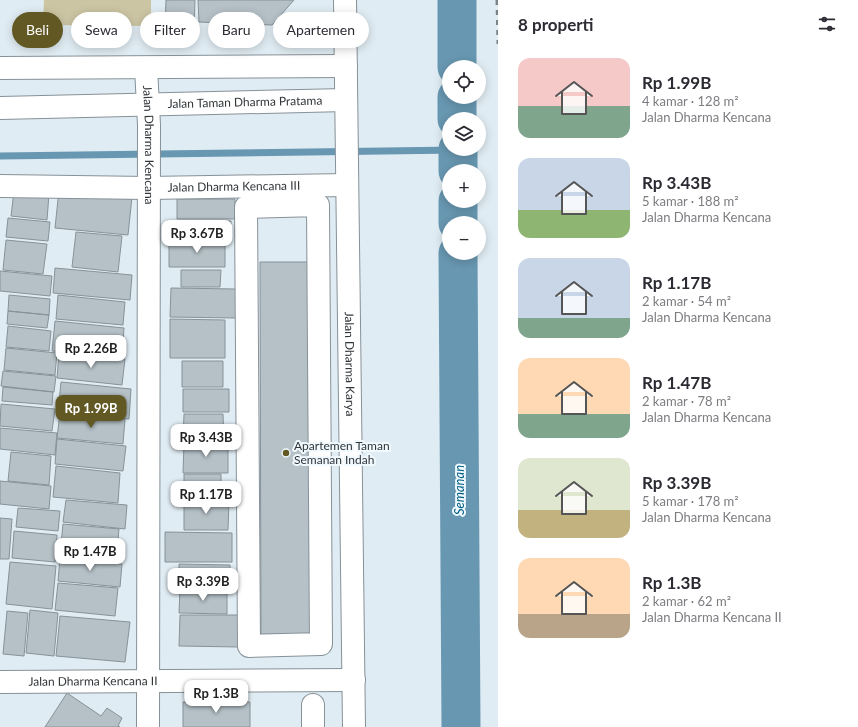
<!DOCTYPE html>
<html lang="id">
<head>
<meta charset="utf-8">
<style>
  body { margin:0; font-family:Lato,sans-serif; background:#f7f7f7; color:#2b2b33; height:100vh; display:flex; flex-direction:column; font-size:15px; white-space:nowrap }
  * { box-sizing:border-box; margin:0 }
  p { font-size:13px; color:#7c7c81 }
  .icon { flex:none; width:22px; height:22px; fill:none; stroke:currentColor; stroke-width:2; stroke-linecap:round; stroke-linejoin:round }
  .map { position:relative; flex:1; overflow:hidden }
  .sheet { display:flex; flex-direction:column; background:#fff; width:360px }
  .sheet>* { flex:none }
  .top-card { position:absolute; left:12px; top:12px; width:380px; height:36px; display:flex; gap:8px }
  .buttons { position:absolute; left:442px; top:60px; display:grid; gap:8px }
  .buttons a { display:grid; place-items:center; width:44px; height:44px; border-radius:50%; background:#fff; box-shadow:0 2px 10px #0003; font-size:20px }
  .price { position:absolute; translate:-50% -34px; padding:0 9px; border-radius:8px; background:#fff; color:#222; font-size:13px; line-height:26px; filter:drop-shadow(0 1px 2px #0008) }
  .price::after { content:''; position:absolute; left:50%; top:24px; width:12px; height:9px; margin-left:-6px; background:inherit; clip-path:polygon(0 0,100% 0,50% 100%) }
  .price.active { background:#625824; color:#fff }
  ul { padding:0; list-style:none }
  li { display:flex; align-items:center; gap:12px; height:100px; padding:0 20px }
  li span { display:grid; place-items:center; flex:none; width:112px; height:80px; border-radius:12px; color:#555 }
  li>.icon { margin-inline-start:auto }
  span .icon { width:48px; height:48px; fill:#fffc; stroke-width:1 }
  li b { font-size:17px }
  h2 { display:flex; justify-content:space-between; align-items:center; height:48px; padding:0 20px; font-size:17px }
  .pill { padding:0 14px; border-radius:18px; background:#fff; box-shadow:0 2px 10px #0003; font-size:14px; line-height:36px }
  .pill.active { background:#625824; color:#fff }
  main { display:flex; flex:1; min-height:0 }
  .map>svg:first-child { display:block }
  .green { fill:#cbc5a3 }
  .lines { fill:none; stroke-linecap:round; stroke-linejoin:round }
  .stream { stroke:#6897b1; stroke-width:7 }
  .river { stroke:#6897b1; stroke-width:39 }
  .building { fill:#b5c1c7; stroke:#879298 }
  .minor-casing { stroke:#869198; stroke-width:24 }
  .minor { stroke:#fff; stroke-width:22 }
  .rail { stroke:#7b8387; stroke-width:3; stroke-dasharray:5 5; stroke-linecap:butt }
  .poi-dot { fill:#625824; stroke:#eff9fe; stroke-width:1.5 }
  .labels { text-anchor:middle; stroke-width:4; stroke-linejoin:round; paint-order:stroke }
  .street-label { font-size:12px; fill:#313639; stroke:#eff9fe }
  .poi-label { font-size:12px; fill:#313639; stroke:#eff9fe; text-anchor:start }
  .water-label { font-size:13px; font-style:italic; fill:#005d80; stroke:#eff9fe }
</style>
</head>
<body>
<main>
<div class="map">
<svg width="498" height="727" viewBox="0 0 498 727">
  <rect width="100%" height="100%" fill="#e0ecf3"/>
  <path class="green" d="M44 0H151V26L43 25Z"/>
  <g class="lines">
    <path class="stream" d="M0 156 458 150"/>
    <path class="river" d="M457 0V67
      M457 97V119
      M458 149V171
      M458 201V223
      M458 253 461 727"/>
  </g>
  <path class="building" d="M166 0H195L194 28 165 27Z
    M198 0H294L272 25 199 22Z
    M59 190 132 197 128 235 55 228Z
    M14 191 49 194 47 220 11 216Z
    M177 199H235V219H177Z
    M8 218 50 222 48 241 6 237Z
    M167 221H231V239L167 238Z
    M76 232 122 236 118 272 72 267Z
    M6 240 47 244 43 274 3 270Z
    M169 240 225 241V267H169Z
    M260 262H311V644H261Z
    M55 268 132 275 130 300 53 293Z
    M181 270H221L220 287H181Z
    M0 271 52 276 50 296 0 291Z
    M171 288 236 289V318L170 317Z
    M9 295 50 299 49 315 8 311Z
    M58 295 125 302 123 325 56 319Z
    M8 311 49 315 47 328 7 324Z
    M170 319 225 320V358H170Z
    M55 321 124 328 122 357 52 351Z
    M8 326 51 331 49 351 6 347Z
    M6 348 57 353 55 375 4 370Z
    M59 353 125 359 122 385 57 378Z
    M182 361H223V387H182Z
    M3 371 56 376 54 392 1 386Z
    M61 382 131 389 129 419 58 412Z
    M3 387 53 392 52 405 2 401Z
    M183 389H229V412H183Z
    M1 404 55 409 52 431 0 426Z
    M60 413 125 419 123 444 57 438Z
    M184 414H223L224 442H183Z
    M0 428 57 433 55 455 0 449Z
    M57 439 126 446 123 471 55 464Z
    M184 443H228V473H183Z
    M11 452 51 456 49 485 8 481Z
    M56 466 120 473 118 503 53 497Z
    M184 474H221V498H184Z
    M0 481 51 486 49 509 0 504Z
    M66 500 127 505 125 529 63 522Z
    M184 500H229L228 530H184Z
    M18 508 60 511 58 531 16 527Z
    M0 518 12 519 9 559H0Z
    M63 524 119 529 116 561 60 555Z
    M14 531 57 535 55 562 12 558Z
    M165 532 232 533V562H165Z
    M60 558 122 564 120 587 58 581Z
    M10 562 56 566 52 609 6 604Z
    M179 564 230 565V589L179 588Z
    M58 583 118 588 115 616 55 610Z
    M180 590H227V614L179 613Z
    M30 610 58 613 54 656 26 653Z
    M7 611 28 613 24 656 3 654Z
    M180 615H239V647L179 646Z
    M60 616 130 622 125 662 56 656Z
    M67 693 101 716 107 708 122 718 118 726 120 727H45Z
    M183 702H250V727H183Z"/>
  <g class="lines">
    <defs>
      <g id="minor">
        <path id="s1" d="M345 0 354 727"/>
        <path d="M0 68 346 66"/>
        <path id="s2" d="M146 68 149 125 148 727"/>
        <path id="s3" d="M0 108 346 100"/>
        <path id="s4" d="M0 186 148 188 347 185"/>
        <path d="M318 205 321 644 249 646 246 207Z"/>
        <path id="s5" d="M0 682 354 680"/>
        <path d="M313 705V727"/>
      </g>
    </defs>
    <use href="#minor" class="minor-casing"/>
    <use href="#minor" class="minor"/>
    <path class="rail" d="M497 0 498 44"/>
  </g>
  <circle class="poi-dot" cx="286" cy="453" r="4"/>
  <g class="labels">
    <g class="street-label">
      <text dy="4" stroke="none"><textPath href="#s3" startOffset="245">Jalan Taman Dharma Pratama</textPath></text>
      <text dy="4" stroke="none"><textPath href="#s2" startOffset="77">Jalan Dharma Kencana</textPath></text>
      <text dy="4" stroke="none"><textPath href="#s4" startOffset="234">Jalan Dharma Kencana III</textPath></text>
      <text dy="4" stroke="none"><textPath href="#s1" startOffset="364">Jalan Dharma Karya</textPath></text>
      <text dy="4" stroke="none"><textPath href="#s5" startOffset="93">Jalan Dharma Kencana II</textPath></text>
    </g>
    <g class="poi-label">
      <text x="294" y="450">Apartemen Taman<tspan x="294" dy="14">Semanan Indah</tspan></text>
    </g>
    <g class="water-label">
      <text transform="translate(459 490) rotate(-90)" y="5">Semanan</text>
    </g>
  </g>
</svg>
<div class="buttons">
<a><svg class="icon" aria-label="locate" viewBox="0 0 24 24"><circle cx="12" cy="12" r="6"/><path d="M12 2v4M12 18v4M2 12h4M18 12h4"/></svg></a>
<a><svg class="icon" aria-label="layers" viewBox="0 0 24 24"><path d="M12 4l9 5-9 5-9-5zM3 14l9 5 9-5"/></svg></a>
<a>+</a>
<a>−</a>
</div>
<b class="price" style="left:197px;top:254px">Rp 3.67B</b>
<b class="price" style="left:91px;top:369px">Rp 2.26B</b>
<b class="price active" style="left:91px;top:429px">Rp 1.99B</b>
<b class="price" style="left:206px;top:458px">Rp 3.43B</b>
<b class="price" style="left:206px;top:515px">Rp 1.17B</b>
<b class="price" style="left:90px;top:572px">Rp 1.47B</b>
<b class="price" style="left:203px;top:602px">Rp 3.39B</b>
<b class="price" style="left:216px;top:714px">Rp 1.3B</b>
<div class="top-card">
<a class="pill active">Beli</a>
<a class="pill">Sewa</a>
<a class="pill">Filter</a>
<a class="pill">Baru</a>
<a class="pill">Apartemen</a>
</div>
</div>
<section class="sheet">
<h2>8 properti<svg class="icon" aria-label="filters" viewBox="0 0 24 24"><path d="M4 7h16M4 17h16"/><circle cx="9" cy="7" r="2"/><circle cx="15" cy="17" r="2"/></svg></h2>
<ul>
<li><span style="background:linear-gradient(#f6c9c9 60%,#7fa58c 0)"><svg class="icon" aria-label="home" viewBox="0 0 24 24"><path d="M3 11l9-7 9 7M6 9v11h12V9"/></svg></span><div><b>Rp 1.99B</b><p>4 kamar · 128 m²</p><p>Jalan Dharma Kencana</p></div></li>
<li><span style="background:linear-gradient(#c9d6e8 65%,#8fb573 0)"><svg class="icon" aria-label="home" viewBox="0 0 24 24"><path d="M3 11l9-7 9 7M6 9v11h12V9"/></svg></span><div><b>Rp 3.43B</b><p>5 kamar · 188 m²</p><p>Jalan Dharma Kencana</p></div></li>
<li><span style="background:linear-gradient(#c9d6e8 75%,#7fa58c 0)"><svg class="icon" aria-label="home" viewBox="0 0 24 24"><path d="M3 11l9-7 9 7M6 9v11h12V9"/></svg></span><div><b>Rp 1.17B</b><p>2 kamar · 54 m²</p><p>Jalan Dharma Kencana</p></div></li>
<li><span style="background:linear-gradient(#ffd9b3 70%,#7fa58c 0)"><svg class="icon" aria-label="home" viewBox="0 0 24 24"><path d="M3 11l9-7 9 7M6 9v11h12V9"/></svg></span><div><b>Rp 1.47B</b><p>2 kamar · 78 m²</p><p>Jalan Dharma Kencana</p></div></li>
<li><span style="background:linear-gradient(#dfe7d0 65%,#c2b280 0)"><svg class="icon" aria-label="home" viewBox="0 0 24 24"><path d="M3 11l9-7 9 7M6 9v11h12V9"/></svg></span><div><b>Rp 3.39B</b><p>5 kamar · 178 m²</p><p>Jalan Dharma Kencana</p></div></li>
<li><span style="background:linear-gradient(#ffd9b3 70%,#b9a48a 0)"><svg class="icon" aria-label="home" viewBox="0 0 24 24"><path d="M3 11l9-7 9 7M6 9v11h12V9"/></svg></span><div><b>Rp 1.3B</b><p>2 kamar · 62 m²</p><p>Jalan Dharma Kencana II</p></div></li>
</ul>
</section>
</main>
</body>
</html>
